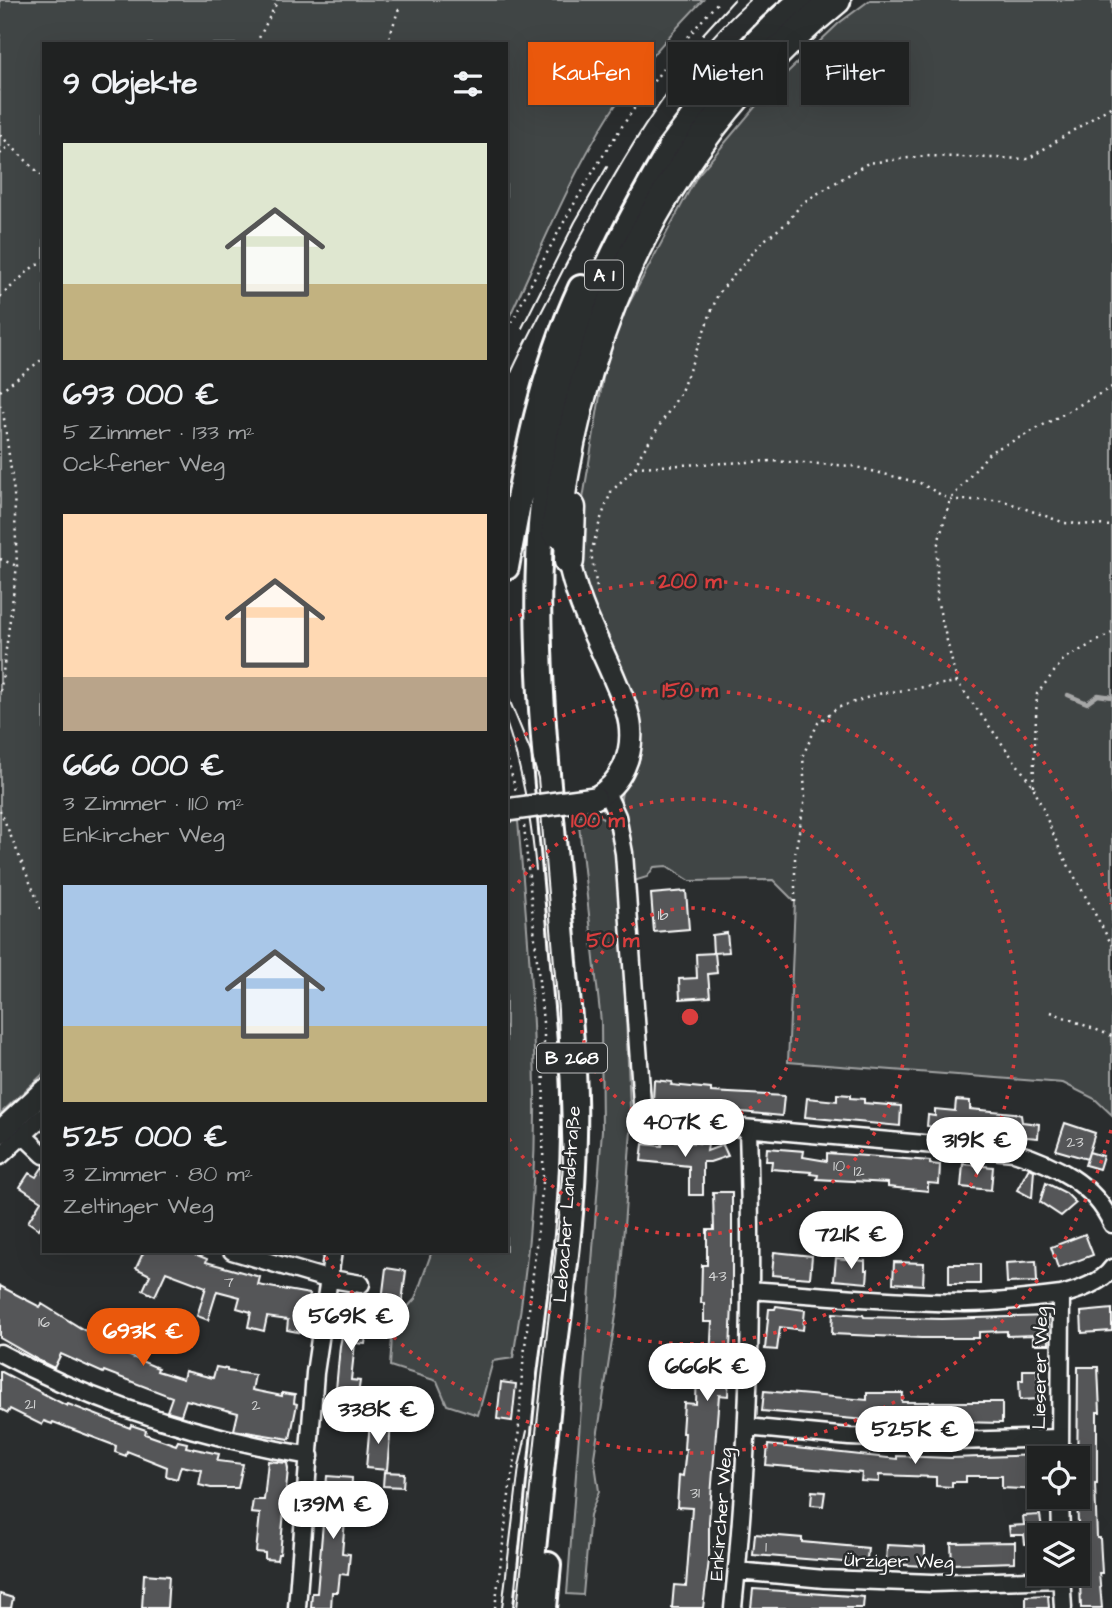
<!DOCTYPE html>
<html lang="de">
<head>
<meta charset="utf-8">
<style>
  body { margin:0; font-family:"Architects Daughter",sans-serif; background:#2d2f2f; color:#f1f3f6; height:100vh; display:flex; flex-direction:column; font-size:26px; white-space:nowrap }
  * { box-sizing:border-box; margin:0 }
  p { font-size:23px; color:#a2a4a5 }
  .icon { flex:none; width:38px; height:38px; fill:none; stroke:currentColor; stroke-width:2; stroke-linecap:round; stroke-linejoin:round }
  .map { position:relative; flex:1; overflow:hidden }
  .panel { position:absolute; left:42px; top:42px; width:466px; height:1211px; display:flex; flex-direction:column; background:#202222; border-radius:0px; box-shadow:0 7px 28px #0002,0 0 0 2px #3d3f40 }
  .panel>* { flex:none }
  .hud { position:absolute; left:528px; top:42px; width:478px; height:63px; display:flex; gap:14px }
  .tools { position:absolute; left:1027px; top:1446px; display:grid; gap:14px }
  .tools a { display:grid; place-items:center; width:63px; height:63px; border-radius:0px; background:#202222; box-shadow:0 7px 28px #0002,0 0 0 2px #3d3f40; font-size:35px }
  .price { position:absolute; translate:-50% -60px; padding:0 16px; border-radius:24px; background:#fff; color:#222; font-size:23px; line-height:46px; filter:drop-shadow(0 2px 4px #0008) }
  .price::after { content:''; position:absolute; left:50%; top:42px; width:21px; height:16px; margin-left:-10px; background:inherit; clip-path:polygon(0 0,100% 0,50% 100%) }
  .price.selected { background:#ea580c; color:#fff }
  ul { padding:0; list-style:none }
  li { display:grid; align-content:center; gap:14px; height:371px; padding:0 21px }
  li span { display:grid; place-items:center; height:217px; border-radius:0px; color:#555 }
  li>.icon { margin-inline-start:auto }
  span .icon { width:126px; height:126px; fill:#fffc; stroke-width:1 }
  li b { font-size:30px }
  h2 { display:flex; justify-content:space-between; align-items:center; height:84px; padding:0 21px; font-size:30px }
  .chip { padding:0 24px; border-radius:0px; background:#202222; box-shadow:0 7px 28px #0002,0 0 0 2px #3d3f40; font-size:24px; line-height:63px }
  .chip.selected { background:#ea580c; color:#fff }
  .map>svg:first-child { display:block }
  .green { fill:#414445; stroke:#a0a2a2; stroke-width:2 }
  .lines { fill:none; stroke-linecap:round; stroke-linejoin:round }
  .stream { stroke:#a6a7a7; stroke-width:4.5 }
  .building { fill:#555758; stroke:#fff; stroke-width:2 }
  .minor-casing { stroke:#fff; stroke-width:21 }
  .secondary-casing { stroke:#fff; stroke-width:26 }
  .trunk-casing { stroke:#fff; stroke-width:30 }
  .motorway-casing { stroke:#fff; stroke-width:33 }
  .path { stroke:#fff; stroke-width:2.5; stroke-dasharray:2 5; stroke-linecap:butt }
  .minor { stroke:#2a2d2e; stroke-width:16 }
  .secondary { stroke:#2a2d2e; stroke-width:21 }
  .trunk { stroke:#2a2d2e; stroke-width:24 }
  .motorway { stroke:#2a2d2e; stroke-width:28 }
  .tram { stroke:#fff; stroke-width:2 }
  .secondary-bridge-casing { stroke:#fff; stroke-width:26; stroke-linecap:butt }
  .secondary-bridge { stroke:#2a2d2e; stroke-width:21 }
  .ring { fill:none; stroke:#da3e3e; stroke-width:3.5; stroke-dasharray:3.5 7 }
  .labels { text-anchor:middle; stroke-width:5; stroke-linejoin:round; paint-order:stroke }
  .number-label { font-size:16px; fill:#d4d5d5 }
  .shield { fill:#2a2d2e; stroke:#bfc0c0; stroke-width:2 }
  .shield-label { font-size:18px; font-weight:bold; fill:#fff }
  .street-label { font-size:19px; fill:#fff; stroke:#2a2d2e }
  .centre { fill:#da3e3e; stroke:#2a2d2e; stroke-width:3.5 }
  .ring-label { font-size:21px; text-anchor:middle; font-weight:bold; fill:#da3e3e; stroke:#2a2d2e; stroke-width:5; stroke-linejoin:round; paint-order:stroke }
</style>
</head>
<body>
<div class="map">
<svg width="1112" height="1608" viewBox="0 0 1112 1608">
  <rect width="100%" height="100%" fill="#2a2d2e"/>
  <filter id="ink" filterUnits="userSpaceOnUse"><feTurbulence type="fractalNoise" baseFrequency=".0143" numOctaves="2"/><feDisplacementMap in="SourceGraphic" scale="14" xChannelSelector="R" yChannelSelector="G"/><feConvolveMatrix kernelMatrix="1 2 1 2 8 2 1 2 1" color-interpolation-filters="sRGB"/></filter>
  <g filter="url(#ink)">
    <path class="green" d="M0 0H703C681 23 658 47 639 72 581 147 546 239 506 324V44H44V1073L0 1114Z
      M870 0H1112V1115L1095 1099 1063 1083 788 1062 795 902 773 880 690 881 667 866 654 867 647 877 634 881 620 804 622 791 631 779 639 761 642 743V729L636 705 605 636 582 574 580 517 609 341 697 176 772 87 839 23Z
      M597 814 607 821 612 833 620 883 631 1130 619 1296 594 1457 599 1491 590 1515 583 1595 567 1594 602 1130 601 1022 578 816Z
      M518 821C526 912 534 1002 535 1093 536 1181 528 1271 513 1358L493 1361 478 1415 447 1405 437 1381 390 1366 393 1323 415 1299 432 1251H506V822Z"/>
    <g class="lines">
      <path class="stream" d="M1068 695 1087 703 1098 695 1112 697"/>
    </g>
    <path class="building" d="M686 891 689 929 654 932 651 894Z
      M727 933 729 952 713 953 712 935Z
      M715 953 717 973 708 974 710 997 680 999 679 979 697 978 696 954Z
      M654 1080 672 1082 671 1085 711 1089V1092L784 1096 782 1116 669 1105 670 1102 653 1101Z
      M837 1094 850 1095V1098L864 1099V1103L901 1106 900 1126 805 1117 807 1098 837 1101Z
      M956 1100 970 1101V1109L1014 1113 1021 1115 1022 1122 1039 1124 1038 1138 934 1129V1127L927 1126 928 1115 935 1116V1109L955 1111Z
      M1065 1123 1095 1133 1087 1159 1056 1150Z
      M663 1140 708 1144 707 1151 723 1145 728 1156 710 1162H703V1195H689V1166L641 1161 643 1144 662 1146Z
      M767 1148 804 1151 803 1157 827 1161V1153L930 1161V1164L940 1165 939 1184 928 1183V1191L888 1187V1183L817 1179 818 1175 810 1174 811 1172 771 1169 772 1161H766Z
      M1089 1152 1103 1156 1099 1169 1085 1165Z
      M963 1164 993 1167 991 1190 961 1187Z
      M44 1165V1221L39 1229 28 1222 41 1201 20 1187 29 1173 36 1177Z
      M1029 1168 1034 1170 1032 1198 1017 1190Z
      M1046 1183 1066 1193 1076 1203 1061 1216 1040 1202Z
      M713 1192H732V1304L728 1396 719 1395 709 1522V1560L703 1608H672L674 1585 686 1586 692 1508 677 1507 679 1475 683 1476 686 1449H684L685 1433H682L684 1403 696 1404 697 1367 701 1368V1358H710L712 1322H704V1303H701L702 1265H707V1230H714Z
      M1085 1234 1093 1255 1058 1268 1051 1247Z
      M144 1251H187L207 1259 206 1262 260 1277 258 1285 310 1294 303 1333 287 1330 288 1320 267 1317 264 1331 248 1327 251 1312 237 1308 240 1297 217 1291 208 1320 197 1316 206 1287 166 1272 155 1296 143 1290 150 1275 136 1268Z
      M774 1252 812 1256 810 1278 772 1275Z
      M836 1258 865 1261V1270H868L867 1283 834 1280Z
      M1036 1261 1037 1282 1007 1283 1006 1263Z
      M894 1262 924 1263 923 1285 893 1283Z
      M949 1264H980V1284H949Z
      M386 1268 406 1271 401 1310 381 1308Z
      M0 1286 40 1307 42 1304 84 1330 116 1343 113 1349 158 1368 157 1371 183 1379 185 1371 213 1378 216 1367 227 1369V1371L255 1375 252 1390 282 1396V1393L295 1395 294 1403 297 1404 290 1439 234 1430 238 1413 186 1400 181 1415 167 1411 172 1397 104 1371 103 1373 61 1354 54 1368 40 1361 0 1338Z
      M776 1306 805 1310 803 1330 780 1327 777 1350 765 1349 769 1309H775Z
      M348 1307 370 1310 365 1344 355 1343 351 1380 360 1381 357 1402 335 1400 340 1346Z
      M1112 1309V1331L1082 1333 1081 1312Z
      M833 1313 863 1315 864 1317 942 1319 1048 1316 1049 1344H1033V1335L1007 1336V1331L979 1332V1338H921L832 1334Z
      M1078 1367H1098L1100 1412H1097V1483H1095L1097 1538H1100L1102 1573H1099L1102 1608H1081L1077 1496Z
      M1023 1370H1037L1039 1399 1020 1400 1019 1380H1023Z
      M0 1371 67 1406 68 1404 130 1428 131 1425 146 1430 145 1434 176 1445 178 1441 187 1443 186 1447 219 1454 217 1461 243 1464 238 1488H211L199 1485 202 1470 181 1466 177 1479 166 1476 167 1467 127 1451 126 1456 115 1452 116 1446 53 1422 52 1424 44 1421 42 1425 10 1409 8 1413 0 1409Z
      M501 1382 516 1384 512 1421 497 1419Z
      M764 1391 867 1400V1393H903L902 1402H1002V1423L866 1420 762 1411Z
      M351 1410 364 1411 363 1424 350 1423Z
      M370 1422 391 1424 387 1470 366 1468Z
      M768 1445 897 1459V1456L951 1458 1040 1455V1490L1002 1488V1476H966V1482H952V1487L936 1486V1477L879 1475V1482L861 1481 862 1473 766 1465Z
      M268 1461 287 1463 288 1469 280 1554H278L277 1560 265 1559V1553L256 1552 260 1514 251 1513 253 1500H264Z
      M384 1472 404 1473 403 1487 383 1486Z
      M327 1476 352 1478 351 1499H347L342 1553 350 1554 348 1575 340 1574 338 1592H332L331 1608H311L312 1593H317Z
      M812 1491 825 1492 823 1506 811 1505Z
      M1040 1515 1043 1535H1040V1543L1025 1544 1024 1535H1010L1009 1526 1024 1525 1023 1516Z
      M755 1534 802 1538V1542L868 1548 867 1559H857L856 1563 753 1555Z
      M1015 1542V1562L952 1564 951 1543Z
      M887 1545 925 1547V1566L886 1564Z
      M144 1574 169 1576 167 1608H142Z
      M753 1589 864 1597 863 1608H751Z
      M0 1594 13 1598 11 1608H0Z
      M1048 1595 1049 1608H1026V1596Z"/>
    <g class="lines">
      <defs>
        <path id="minor" d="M606 792 617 816 624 853 642 1103C650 1120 658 1118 675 1122L1014 1152C1053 1164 1094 1183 1112 1224
          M23 1135 44 1155
          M0 1156 44 1116
          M232 1251 320 1277 361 1284
          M750 1290C821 1295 893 1302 965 1303 997 1303 1029 1299 1061 1295
          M0 1353C97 1405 201 1437 310 1456
          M747 1427 849 1437 954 1441 1059 1438
          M1060 1458 1061 1295C1077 1291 1103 1282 1112 1268
          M1060 1496 1061 1535
          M737 1571 824 1579 933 1583 1061 1579
          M1061 1573 1063 1608
          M297 1608 315 1373 333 1251
          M733 1608C750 1449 753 1288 748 1129"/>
        <path id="secondary" d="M569 561C576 601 598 640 614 678 620 693 628 708 630 724 634 753 622 784 595 798
          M0 1132 44 1091"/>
        <path id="trunk" d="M670 148C709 96 751 42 802 0
          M506 567C524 471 540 377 581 288
          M527 1608C535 1530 543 1453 551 1375 561 1296 573 1215 574 1135 576 1069 567 1004 562 939 547 753 515 558 566 376 591 290 633 213 678 137
          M544 1608 548 1565"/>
        <path id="motorway" d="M556 532C580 319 668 135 836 0
          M569 561 571 508"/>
      </defs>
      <use href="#minor" class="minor-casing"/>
      <use href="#secondary" class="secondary-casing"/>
      <use href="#trunk" class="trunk-casing"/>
      <use href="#motorway" class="motorway-casing"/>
      <path class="path" d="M256 44 278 0
        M387 44 399 8
        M0 135 44 178
        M0 154 10 145
        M0 297 34 266 44 263
        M506 335C563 215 630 99 720 0
        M1112 387 1027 434 990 452 950 500 937 547V600L957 682 1033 786 1060 850 1112 945
        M0 391 44 358
        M0 405 3 411 14 492 17 566 0 695
        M635 467 771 461 852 466 920 483 950 500H1001L1065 523 1112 526
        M0 559 17 566
        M598 594 591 553 600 521 611 492 635 467 641 454 680 394 718 294 763 241 787 223 802 203 868 163 925 156 1028 159 1112 106
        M506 621 508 614
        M506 754 516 791
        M1033 786 1037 694 1064 659 1112 633
        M0 810 44 916
        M795 902V854L805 798 803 755 818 723 837 708 878 694 957 682
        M1051 1012 1112 1036
        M495 1608 510 1487 518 1442 522 1374 543 1182 544 1033 524 825"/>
      <use href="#minor" class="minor"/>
      <use href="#secondary" class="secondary"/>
      <use href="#trunk" class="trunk"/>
      <use href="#motorway" class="motorway"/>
      <path class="tram" d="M703 34 734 0
        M522 328 575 222 607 167
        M506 384C523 345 544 308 563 270 614 173 667 74 750 0
        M506 692 530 750 538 778 558 1010 563 1164 558 1231 517 1608
        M506 722C523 770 531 819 536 870
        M502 1608 519 1467 527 1431"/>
      <defs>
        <path id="secondary-bridge" d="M506 810 595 798"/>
      </defs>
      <use href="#secondary-bridge" class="secondary-bridge-casing"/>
      <use href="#secondary-bridge" class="secondary-bridge"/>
    </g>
  </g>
  <g class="ring">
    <circle cx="690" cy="1017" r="109"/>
    <path d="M506 900A218 218 0 1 1 506 1134"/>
    <path d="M507 746A327 327 0 1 1 463 1252"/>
    <path d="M1111 1130A436 436 0 0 1 322 1251M509 620A436 436 0 0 1 1111 904"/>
  </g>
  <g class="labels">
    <g class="number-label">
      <text x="663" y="920">1b</text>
      <text x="1075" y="1147">23</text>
      <text x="839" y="1171">10</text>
      <text x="859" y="1176">12</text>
      <text x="717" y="1281">43</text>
      <text x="229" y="1287">7</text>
      <text x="44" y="1327">16</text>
      <text x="30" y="1409">21</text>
      <text x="256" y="1410">2</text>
      <text x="695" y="1498">31</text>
      <text x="766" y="1552">1</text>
    </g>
    <g class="shield">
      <rect x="585" y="260.5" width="38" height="29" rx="5"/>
      <rect x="537" y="1043.5" width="70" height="29" rx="5"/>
    </g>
    <g class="shield-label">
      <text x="604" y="281">A 1</text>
      <text x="572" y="1064">B 268</text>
    </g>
    <g class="street-label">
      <text transform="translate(566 1204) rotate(-86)" y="7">Lebacher Landstraße</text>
      <text transform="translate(1039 1368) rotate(-89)" y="7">Lieserer Weg</text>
      <text transform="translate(720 1514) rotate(-86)" y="7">Enkircher Weg</text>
      <text transform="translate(899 1560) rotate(1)" y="7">Ürziger Weg</text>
    </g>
  </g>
  <circle cx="690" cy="1017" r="10" class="centre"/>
  <g class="ring-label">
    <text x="690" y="588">200 m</text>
    <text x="690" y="697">150 m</text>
    <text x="598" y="827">100 m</text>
    <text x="613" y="947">50 m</text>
  </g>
</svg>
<div class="tools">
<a><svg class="icon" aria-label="locate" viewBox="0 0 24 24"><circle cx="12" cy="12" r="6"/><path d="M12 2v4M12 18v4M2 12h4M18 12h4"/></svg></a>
<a><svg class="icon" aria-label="layers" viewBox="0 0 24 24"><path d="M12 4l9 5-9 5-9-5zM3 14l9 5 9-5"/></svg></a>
</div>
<b class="price" style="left:685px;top:1159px">407K €</b>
<b class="price" style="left:977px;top:1177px">319K €</b>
<b class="price" style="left:851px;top:1271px">721K €</b>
<b class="price" style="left:351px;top:1353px">569K €</b>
<b class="price selected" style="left:143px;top:1368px">693K €</b>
<b class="price" style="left:707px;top:1403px">666K €</b>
<b class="price" style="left:378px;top:1446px">338K €</b>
<b class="price" style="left:915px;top:1466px">525K €</b>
<b class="price" style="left:333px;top:1541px">1.39M €</b>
<div class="hud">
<a class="chip selected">Kaufen</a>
<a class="chip">Mieten</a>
<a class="chip">Filter</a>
</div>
<section class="panel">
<h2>9 Objekte<svg class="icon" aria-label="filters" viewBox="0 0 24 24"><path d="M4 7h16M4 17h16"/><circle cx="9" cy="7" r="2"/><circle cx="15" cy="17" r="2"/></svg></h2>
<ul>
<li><span style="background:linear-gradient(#dfe7d0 65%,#c2b280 0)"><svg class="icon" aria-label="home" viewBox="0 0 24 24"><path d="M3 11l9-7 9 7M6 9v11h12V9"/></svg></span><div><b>693 000 €</b><p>5 Zimmer · 133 m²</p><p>Ockfener Weg</p></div></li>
<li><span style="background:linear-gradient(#ffd9b3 75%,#b9a48a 0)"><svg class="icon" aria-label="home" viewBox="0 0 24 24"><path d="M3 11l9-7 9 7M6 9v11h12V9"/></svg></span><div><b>666 000 €</b><p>3 Zimmer · 110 m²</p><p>Enkircher Weg</p></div></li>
<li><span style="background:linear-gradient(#a9c7e8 65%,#c2b280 0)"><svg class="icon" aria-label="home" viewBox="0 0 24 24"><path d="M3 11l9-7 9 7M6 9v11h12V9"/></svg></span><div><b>525 000 €</b><p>3 Zimmer · 80 m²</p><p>Zeltinger Weg</p></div></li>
</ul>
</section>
</div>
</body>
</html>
